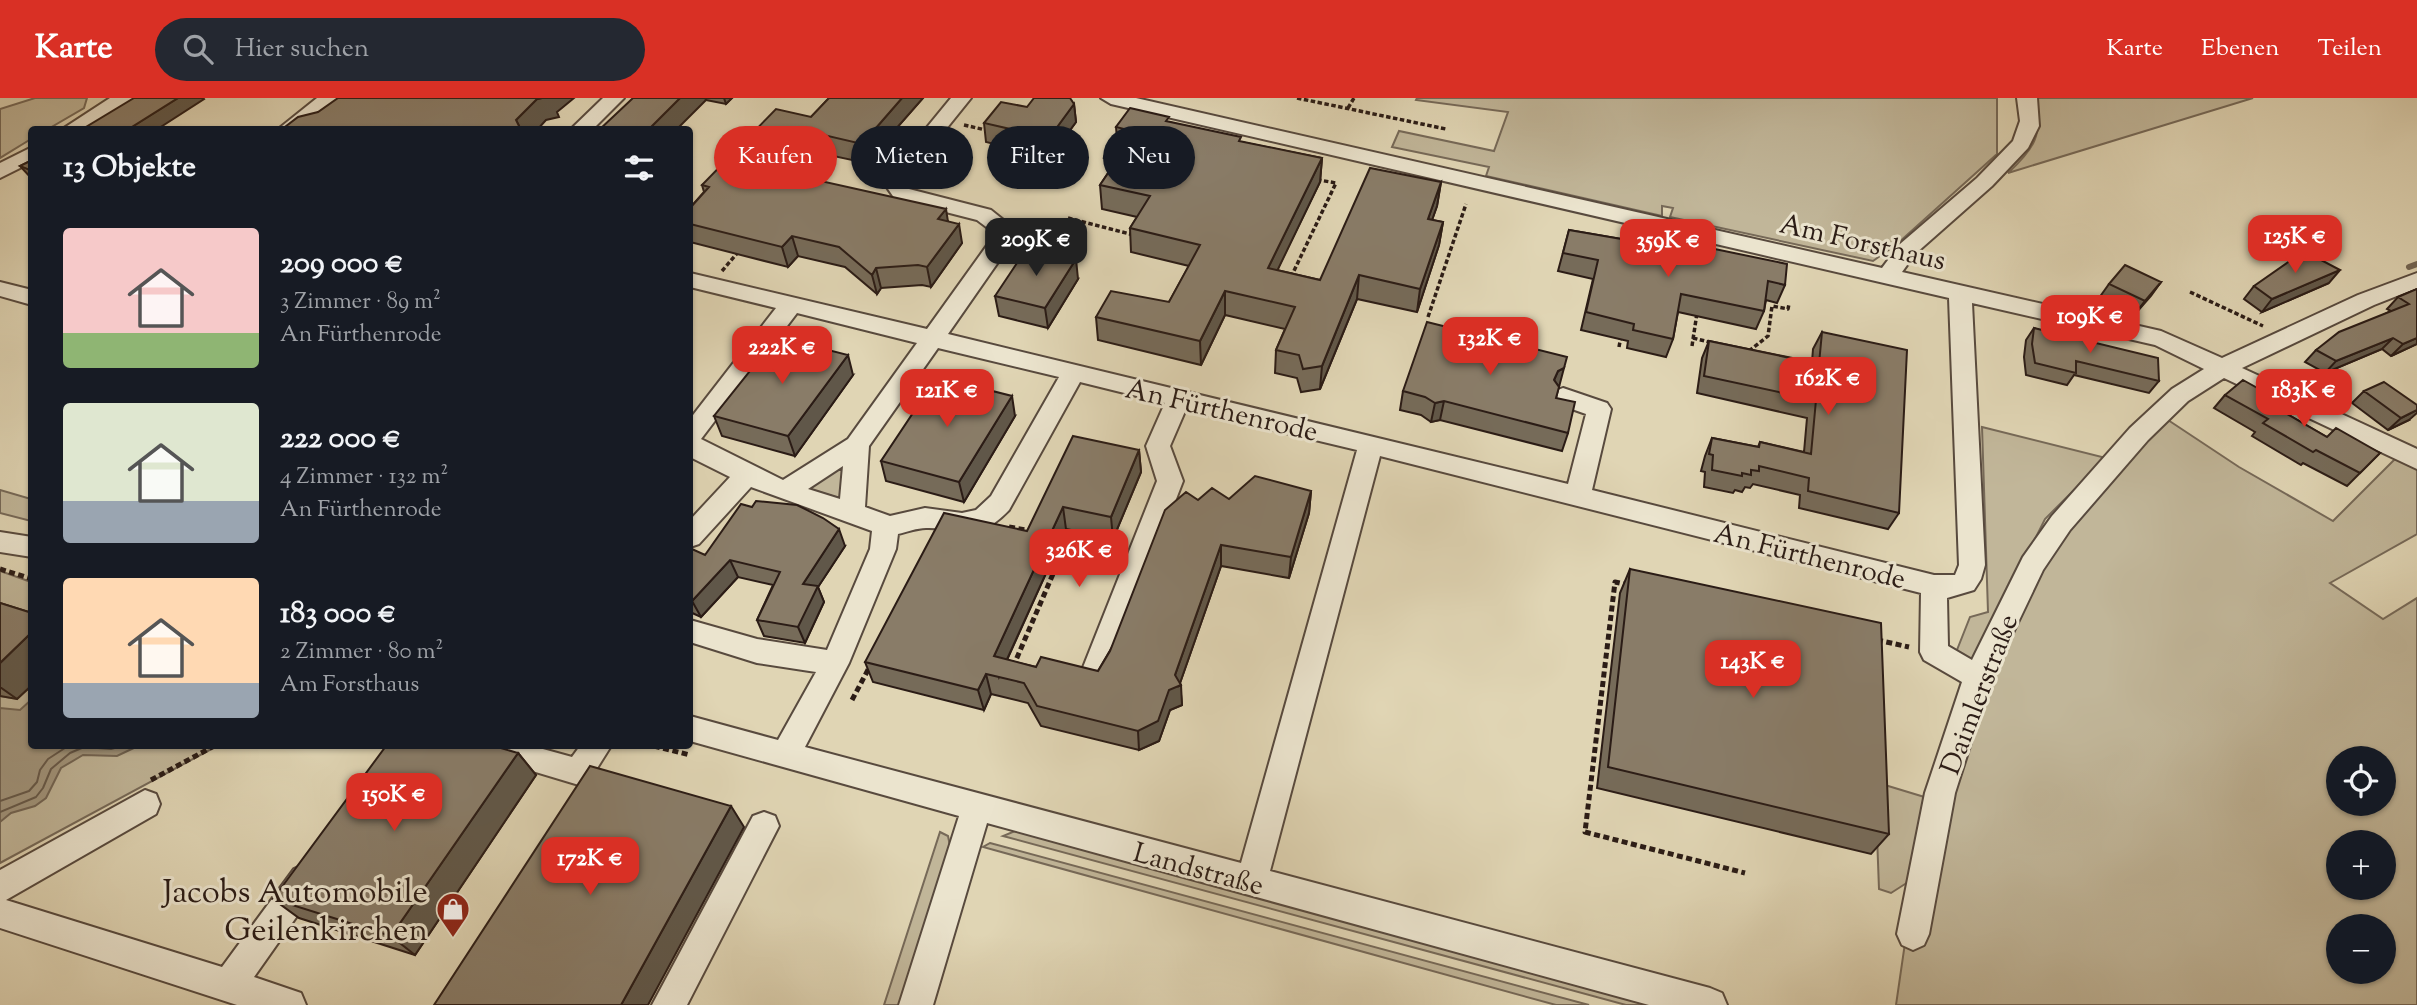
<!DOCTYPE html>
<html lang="de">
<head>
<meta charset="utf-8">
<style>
  body { margin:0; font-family:"Sorts Mill Goudy",serif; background:#242831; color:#f1f3f6; height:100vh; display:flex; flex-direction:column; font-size:26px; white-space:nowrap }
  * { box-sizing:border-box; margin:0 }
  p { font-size:23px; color:#9ea1a6 }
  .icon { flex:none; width:38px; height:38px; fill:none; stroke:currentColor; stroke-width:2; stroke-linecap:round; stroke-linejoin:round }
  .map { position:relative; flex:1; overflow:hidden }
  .side { position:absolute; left:28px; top:28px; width:665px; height:623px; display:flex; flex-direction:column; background:#171b24; border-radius:7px; box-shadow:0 2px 5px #0004 }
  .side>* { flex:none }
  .guide { position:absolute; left:714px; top:28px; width:665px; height:63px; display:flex; gap:14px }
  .controls { position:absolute; left:2326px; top:648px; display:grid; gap:14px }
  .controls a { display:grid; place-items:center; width:70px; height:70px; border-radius:50%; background:#171b24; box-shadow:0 2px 5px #0004; font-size:35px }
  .price { position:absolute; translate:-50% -60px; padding:0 16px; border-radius:14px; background:#d93025; color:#fff; font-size:23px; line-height:46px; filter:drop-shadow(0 2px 4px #0008) }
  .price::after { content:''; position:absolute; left:50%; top:42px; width:21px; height:16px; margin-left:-10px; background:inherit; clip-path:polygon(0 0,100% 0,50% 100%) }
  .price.selected { background:#222; color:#fff }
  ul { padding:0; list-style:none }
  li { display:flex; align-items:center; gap:21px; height:175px; padding:0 35px }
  li span { display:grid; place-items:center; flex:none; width:196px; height:140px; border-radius:7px; color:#555 }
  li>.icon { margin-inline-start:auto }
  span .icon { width:84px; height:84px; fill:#fffc; stroke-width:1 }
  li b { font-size:30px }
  h2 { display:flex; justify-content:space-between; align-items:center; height:84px; padding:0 35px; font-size:30px }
  .pill { padding:0 24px; border-radius:32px; background:#171b24; box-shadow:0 2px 5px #0004; font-size:24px; line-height:63px }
  .pill.selected { background:#d93025; color:#fff }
  header { display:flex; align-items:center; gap:42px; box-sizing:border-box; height:98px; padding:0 35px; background:#d93025; color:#fff }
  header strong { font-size:33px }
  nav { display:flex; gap:38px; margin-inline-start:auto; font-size:24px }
  .search { width:490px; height:63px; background:#242831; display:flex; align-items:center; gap:18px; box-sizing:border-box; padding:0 24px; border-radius:38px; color:#9ea1a6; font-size:26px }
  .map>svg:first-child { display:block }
  .green { fill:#c1b699; stroke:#766958; stroke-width:2; fill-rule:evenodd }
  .water { fill:#a2967e; stroke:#726554; stroke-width:2 }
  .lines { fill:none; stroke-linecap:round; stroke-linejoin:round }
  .shore { stroke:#66594a; stroke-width:2 }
  .stream { stroke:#726554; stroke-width:6 }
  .minor-casing { stroke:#584a3e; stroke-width:4 }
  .path-far1 { stroke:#2b1c16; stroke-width:3.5; stroke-dasharray:4.5 2.5; stroke-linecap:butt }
  .path { stroke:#2b1c16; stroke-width:5; stroke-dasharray:6 3.5; stroke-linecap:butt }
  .minor { fill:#ebe4ce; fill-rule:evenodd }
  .wall { fill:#766b59; stroke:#2b1c16; stroke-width:2 }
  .shaded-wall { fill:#605749; stroke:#2b1c16; stroke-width:2 }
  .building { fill:#897c68; stroke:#2b1c16; stroke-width:2 }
  .labels { text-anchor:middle; stroke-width:6; stroke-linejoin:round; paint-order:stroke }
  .street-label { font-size:28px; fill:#2b1c16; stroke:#ebe4ce }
  .near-poi-label { font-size:33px; fill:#2b1c16; stroke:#ebe4ce; text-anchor:end }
</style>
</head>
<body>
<header>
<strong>Karte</strong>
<div class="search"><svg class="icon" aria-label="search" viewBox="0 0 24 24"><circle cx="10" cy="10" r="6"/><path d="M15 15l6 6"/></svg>Hier suchen</div>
<nav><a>Karte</a><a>Ebenen</a><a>Teilen</a></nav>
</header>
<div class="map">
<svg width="2417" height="907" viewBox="0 0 2417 907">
  <rect width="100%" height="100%" fill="#e0d5b4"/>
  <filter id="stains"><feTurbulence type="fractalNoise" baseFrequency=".00286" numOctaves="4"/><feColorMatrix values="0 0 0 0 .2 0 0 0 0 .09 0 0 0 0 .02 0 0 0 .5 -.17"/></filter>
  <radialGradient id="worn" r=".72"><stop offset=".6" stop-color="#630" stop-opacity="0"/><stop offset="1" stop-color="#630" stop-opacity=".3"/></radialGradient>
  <path class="green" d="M35 0H87L84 10 48 31 32 32 31 41 0 60V11Z
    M1417 0H1997V56L1897 146 1873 163 1670 119 1673 110 1662 108V118L1486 78 1489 69 1392 49 1399 33 1494 53 1508 14 1416 2Z
    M2037 0H2253L2008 75C2035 50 2042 38 2037 0Z
    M2168 322 2239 369 2333 423 2397 359 2417 370V436L2330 485 2383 521 2417 500V907H1896L1906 838 1930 788 1975 608 2042 466 2124 365ZM2338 660H2384V705H2338ZM2338 744H2384V789H2338ZM2338 828H2384V873H2338Z
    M1982 329 2106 360 2045 421 1972 567 1955 557 1970 519 1988 514Z
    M844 367 842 401 806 390Z
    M0 392 31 401V423L0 415Z
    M0 473 31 484V529L0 520Z
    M31 587 32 648H217L0 765V598L17 601Z
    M1875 684 1931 701 1916 779 1891 795 1879 791Z
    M1015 733 1660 907H1626L1003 738Z
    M940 734 948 738 951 753 902 907H884Z
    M990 745 1589 907H1556L983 749Z"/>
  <path class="water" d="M31 602 32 648H138L117 658 83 657 61 670 46 700 35 708 11 715 0 724V610L20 612Z"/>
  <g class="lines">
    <path class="shore" d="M0 703 29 693 37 684 40 672 48 661 68 648
      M0 714 36 699 43 690 51 671 70 655 84 649 111 651 122 648"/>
    <path class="stream" d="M2409 169 2417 166"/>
    <defs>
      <path id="minor" d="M110 0H134L86 32H61Z
        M317 0H339L300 32H277Z
        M603 0H624L592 32H570Z
        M951 0H971L909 77 906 88 909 91 991 112 1011 128 1010 147 948 236 1568 386 1586 316 1555 305 1551 299 1555 293 1563 290 1607 305 1611 311 1592 392 1934 477H1955L1959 467 1949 200 1111 6 1101 0H1136L1882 170 1900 146 1977 80 2013 43 2020 23 2017 0H2037L2039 28 2028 50 1992 88 1915 156 1902 174 2161 233 2222 260 2358 197 2417 175V190L2374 207 2242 270 2417 351V371L2224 280 2188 303 2148 342 2070 432 2043 472 1992 579 1955 695 1929 836 1924 847 1913 852 1902 847 1897 836 1925 695 1962 584 1924 562 1920 554 1921 495 1380 358 1270 773 1710 890 1722 895 1727 907H1649L987 725 933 907H899L959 718 690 643V618L778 642 816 574 757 565 690 544V522L757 541 827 552 870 451 872 433 751 389 699 446 690 449V422L730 379 690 359V321L776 210 690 189V175L927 231 988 146 989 131 977 122 895 101 886 88 892 72ZM1972 205 2155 247 2204 271 2172 291 2130 330 2052 418 2023 459 1972 562 1948 548 1947 500 1974 492 1981 481 1985 467ZM797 215 917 245 848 341 783 382 701 341ZM938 250 1059 279 991 398 976 412 962 415 925 410 890 418 865 409 869 348ZM1080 284 1165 305 1146 348 1157 383 1082 572 1086 580 1096 584 1106 580 1110 572 1183 383 1170 348 1186 311 1357 352 1241 765 805 649 849 565 896 451 898 436C907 434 917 430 926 430 966 429 975 447 1009 412ZM843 368 840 401 808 391Z
        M32 49V64L0 80V65Z
        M0 184 32 192V207L0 198Z
        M0 434 32 439V459L0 454Z
        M474 648H532L572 659 580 648H611L589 683 579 687 479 657Z
        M145 692 156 696 160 706 156 716 6 802 222 869 294 771 305 766 316 771 321 781 316 791 254 879 301 895 306 907H237L0 830V772Z
        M764 714 775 718 779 728 687 907H652L753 718Z"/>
    </defs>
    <use href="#minor" class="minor-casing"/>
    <path class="path-far1" d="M1297 0 1446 31
      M1348 10 1354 0
      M964 27 990 33
      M1103 59 1120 63
      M1068 120 1134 137
      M722 173 739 153
      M1291 179 1336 85 1319 82
      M2190 194 2263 228
      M1428 219 1466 106
      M1693 240 1713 245
      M1692 248 1697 215
      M1619 249 1621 238
      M1749 253 1768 238 1772 208 1788 211 1789 206"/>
    <path class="path" d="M1009 429 1031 433
      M1057 439 1120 453
      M0 471 32 481
      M1629 487 1615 484 1585 734 1745 775
      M1877 542 1909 549
      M1013 569 1068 441
      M852 602 870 568
      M654 648 690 657
      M151 682 214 648"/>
    <use href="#minor" class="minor"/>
  </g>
  <path class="wall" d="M633 0H732L726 6 706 2Z
    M829 0H923L866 65 829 57 808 80 948 123 962 145 931 189 922 187 881 190 877 196 845 169 798 158 788 169 690 144V110L704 94 702 87 811 19Z
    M1074 6 1076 24 1043 69 1005 60 1003 48 986 44 984 25 1027 9Z
    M1169 24 1241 44 1322 60 1320 84 1277 172 1320 182 1441 84 1437 108 1432 122 1443 124 1439 147 1417 214 1357 201 1320 291 1301 294 1297 280 1275 275 1276 252 1285 231 1225 217 1201 267 1098 242 1096 219 1169 204 1189 168 1131 154 1130 130 1137 119 1102 111 1100 87 1122 54 1118 53 1116 29Z
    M32 62V81L20 68Z
    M1569 132 1650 146 1652 138 1785 187 1777 205 1766 202 1764 213 1756 231 1678 214 1673 241 1666 259 1627 250 1628 243 1581 232 1593 181 1558 173Z
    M1078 181 1048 230 999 218 995 198Z
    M2161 184 2135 216 2099 200 2109 186Z
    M2329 185 2262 214 2244 201 2254 188Z
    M2417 191V246L2391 258 2382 251 2325 275 2305 264 2316 252 2391 213 2387 211 2398 199Z
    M2034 230 2159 283 2149 295 2074 277 2067 287 2026 277 2024 259 2026 242Z
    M1822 234 1899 415 1888 431 1799 410 1800 397 1753 386 1750 390 1745 389 1742 394 1735 392 1733 395 1704 389 1705 374 1701 373 1705 358 1712 340 1758 349 1760 344 1804 354 1807 320 1697 295 1702 260 1709 243 1812 264 1813 251Z
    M853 277 795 358 722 338 714 318Z
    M1559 288 1556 300 1568 335 1562 353 1440 322 1431 324 1421 317 1400 312 1403 293Z
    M2364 293 2409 322 2388 332 2352 305Z
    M2225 297 2280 312 2327 339 2380 355 2347 388 2303 365 2301 367 2252 338 2255 334 2214 310Z
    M1015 318 964 404 886 383 881 363Z
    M1139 352 1141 374 1113 441 1066 431 1007 562 1036 569 1098 573 1198 402 1229 401 1311 393 1309 415 1289 480 1221 468 1180 585 1182 607 1170 612 1159 643 1139 652 1041 628 1028 605 991 596 984 612 873 584 865 564 1027 433Z
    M845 448 818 489 824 504 805 545 764 538 757 522 773 487 738 479 701 519 690 514V454L705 457Z
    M1630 471 1889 736 1871 756 1597 690 1620 495Z
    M0 505 32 515V587L17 601 0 598Z
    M518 655 536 677 415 857 299 820 273 801Z"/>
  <path class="shaded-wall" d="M178 0H203L204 1 156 32H127Z
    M542 0H574L557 14 559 19 546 22 537 32H521L516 22 537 1Z
    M680 0H705L706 2 676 32H648Z
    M724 0H732L726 6Z
    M902 0H923L866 65 862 46Z
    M1074 6 1076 24 1043 69 1041 51Z
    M824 37 829 57 795 95 789 76Z
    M1322 60 1320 84 1267 194 1268 170Z
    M1441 84 1437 108 1424 145 1428 121Z
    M946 111 949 130 938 121Z
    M1443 124 1439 147 1417 214 1420 191Z
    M959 126 962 145 931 189 927 169Z
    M792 138 798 158 788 169 782 149Z
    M1076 161 1078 181 1048 230 1045 210Z
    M876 170 881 190 877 196 872 177Z
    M2340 172 2329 185 2262 214 2272 201Z
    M1359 177 1357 201 1320 291 1322 268Z
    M2161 184 2151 198 2135 216 2145 203Z
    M1225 193V217L1201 267 1200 243Z
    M2393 240 2382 251 2325 275 2336 263Z
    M2417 240V246L2391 258 2403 246Z
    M848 257 853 277 795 358 788 338Z
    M1564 270 1559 289 1554 282 1558 273Z
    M1012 298 1015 318 964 404 959 384Z
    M1444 303 1440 322 1431 324 1435 305Z
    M2417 312V315L2409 322 2388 332 2401 320Z
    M1139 352 1141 374 1113 441 1111 419Z
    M1311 393 1309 415 1289 480 1291 459Z
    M1063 409 1066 431 999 579 994 558Z
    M839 431 845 448 818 489 824 504 805 545 798 529 803 486Z
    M1221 447V468L1179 588 1181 587 1182 607 1170 612 1159 643 1139 652 1138 633 1175 577Z
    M730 462 738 479 701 519 692 503Z
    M32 534V587L17 601 0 589V565Z
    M986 576 991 596 984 612 978 592Z
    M518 655 536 677 415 857 391 838Z
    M731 708 744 729 648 907H621Z"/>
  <path class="building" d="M134 0H178L127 32H81Z
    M338 0H542L537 1 516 22 521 32H281L298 19 318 14Z
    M633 0H680L648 32H599Z
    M829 0H902L862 46 824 37 789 76 946 111 938 121 959 126 927 169 918 167 876 170 872 177 839 149 792 138 782 149 690 126V110L709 89 702 87 776 11 811 19Z
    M1034 0H1070L1074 6 1041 51 1002 42 1010 31 984 25 1001 4 1027 9Z
    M1130 10 1169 19 1166 23 1241 39 1239 43 1322 60 1268 170 1320 182 1370 70 1441 84 1428 121 1443 124 1420 191 1359 177 1322 268 1303 271 1299 257 1276 252 1295 209 1225 193 1200 243 1096 219 1111 193 1169 204 1200 147 1130 130 1150 98 1100 87 1136 34 1116 29Z
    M32 62V73L20 68Z
    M1569 132 1651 146 1652 138 1787 166 1785 187 1768 183 1764 213 1681 196 1673 241 1633 232 1634 226 1586 214 1598 162 1563 155Z
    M1027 150 1076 161 1045 210 995 198Z
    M2304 153 2340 172 2272 201 2254 188Z
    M2125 167 2161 184 2145 203 2109 186Z
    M2417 191V240L2403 246 2393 240 2336 263 2316 252 2339 234 2409 206 2398 199Z
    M1427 224 1567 259 1564 270 1558 273 1554 282 1559 289 1556 300 1575 304 1568 335 1444 303 1435 305 1425 299 1403 293Z
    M2034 230 2158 260 2159 283 2076 263V275L2035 265 2032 246Z
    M1822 234 1907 252 1899 415 1808 393 1809 380 1759 368V373L1751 372V377L1742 375V378L1712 372 1713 357 1709 356 1712 340 1759 349 1760 344 1811 356 1816 302 1704 278 1709 243 1819 266Z
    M777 239 848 257 788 338 714 318Z
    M937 279 1012 298 959 384 881 363Z
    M2243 282 2286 306 2280 312 2327 339 2336 330 2380 355 2360 375 2316 352 2313 354 2263 325 2268 321 2225 297Z
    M2384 284 2417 307V312L2401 320 2364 293Z
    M1073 338 1139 352 1111 419 1063 409 994 558 1036 569 1041 559 1098 573 1110 553 1165 412 1186 394 1198 402 1212 390 1229 401 1255 378 1311 393 1291 459 1221 447 1175 577 1181 587 1169 592 1158 623 1138 633 1037 608 1024 585 986 576 978 592 865 564 944 415 1027 433Z
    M756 403 797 407 823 420 839 431 803 486 818 488 798 529 757 522 780 474 730 462 692 503 690 502V454L692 451 705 457 741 406 752 409Z
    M1630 471 1881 525 1889 736 1608 669Z
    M0 505 32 515V534L0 565Z
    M386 648H494L518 655 391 838 273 801Z
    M590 668 731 708 621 907H434Z"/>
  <defs>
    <symbol id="shop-pin" viewBox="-11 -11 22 30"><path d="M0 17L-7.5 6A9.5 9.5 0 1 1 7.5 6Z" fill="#8f2418" stroke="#ebe4ce"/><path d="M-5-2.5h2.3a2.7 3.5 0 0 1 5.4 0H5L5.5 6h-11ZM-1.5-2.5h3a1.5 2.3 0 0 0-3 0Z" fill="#fff"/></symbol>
  </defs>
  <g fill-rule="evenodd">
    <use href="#shop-pin" x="434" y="792" width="38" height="52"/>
  </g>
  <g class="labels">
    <g class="street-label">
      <text transform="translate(1863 143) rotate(13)" y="10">Am Forsthaus</text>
      <text transform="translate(1222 311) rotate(13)" y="10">An Fürthenrode</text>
      <text transform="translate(1810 457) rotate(14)" y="10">An Fürthenrode</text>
      <text transform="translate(1978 596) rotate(-69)" y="10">Daimlerstraße</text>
      <text transform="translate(1199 770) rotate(15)" y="10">Landstraße</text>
    </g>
    <g class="near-poi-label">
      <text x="428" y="804">Jacobs Automobile<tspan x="428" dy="38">Geilenkirchen</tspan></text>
    </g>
  </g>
  <rect width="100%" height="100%" filter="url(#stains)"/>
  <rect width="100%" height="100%" fill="url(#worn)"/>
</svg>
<div class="controls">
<a><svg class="icon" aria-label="locate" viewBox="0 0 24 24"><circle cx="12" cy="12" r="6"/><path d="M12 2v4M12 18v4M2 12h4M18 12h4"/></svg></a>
<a>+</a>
<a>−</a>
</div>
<b class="price" style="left:2295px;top:177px">125K €</b>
<b class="price selected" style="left:1036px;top:180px">209K €</b>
<b class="price" style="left:1668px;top:181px">359K €</b>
<b class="price" style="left:2090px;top:257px">109K €</b>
<b class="price" style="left:1490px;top:279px">132K €</b>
<b class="price" style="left:782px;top:288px">222K €</b>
<b class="price" style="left:1828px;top:319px">162K €</b>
<b class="price" style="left:947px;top:331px">121K €</b>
<b class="price" style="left:2304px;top:331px">183K €</b>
<b class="price" style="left:1079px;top:491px">326K €</b>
<b class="price" style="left:1753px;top:602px">143K €</b>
<b class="price" style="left:394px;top:735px">150K €</b>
<b class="price" style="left:590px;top:799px">172K €</b>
<div class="guide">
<a class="pill selected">Kaufen</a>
<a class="pill">Mieten</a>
<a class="pill">Filter</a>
<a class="pill">Neu</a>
</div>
<section class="side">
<h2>13 Objekte<svg class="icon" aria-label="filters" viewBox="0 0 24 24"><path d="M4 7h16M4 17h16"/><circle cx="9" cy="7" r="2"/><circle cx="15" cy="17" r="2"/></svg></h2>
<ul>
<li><span style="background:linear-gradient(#f6c9c9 75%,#8fb573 0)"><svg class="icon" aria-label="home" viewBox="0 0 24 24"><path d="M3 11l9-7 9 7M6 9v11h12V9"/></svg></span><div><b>209 000 €</b><p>3 Zimmer · 89 m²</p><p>An Fürthenrode</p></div></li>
<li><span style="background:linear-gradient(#dfe7d0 70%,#9aa5b1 0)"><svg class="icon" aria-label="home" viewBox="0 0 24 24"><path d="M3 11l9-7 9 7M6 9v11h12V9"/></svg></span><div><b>222 000 €</b><p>4 Zimmer · 132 m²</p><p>An Fürthenrode</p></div></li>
<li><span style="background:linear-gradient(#ffd9b3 75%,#9aa5b1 0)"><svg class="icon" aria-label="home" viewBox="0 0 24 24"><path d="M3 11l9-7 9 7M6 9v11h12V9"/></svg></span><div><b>183 000 €</b><p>2 Zimmer · 80 m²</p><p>Am Forsthaus</p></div></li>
</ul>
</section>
</div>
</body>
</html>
